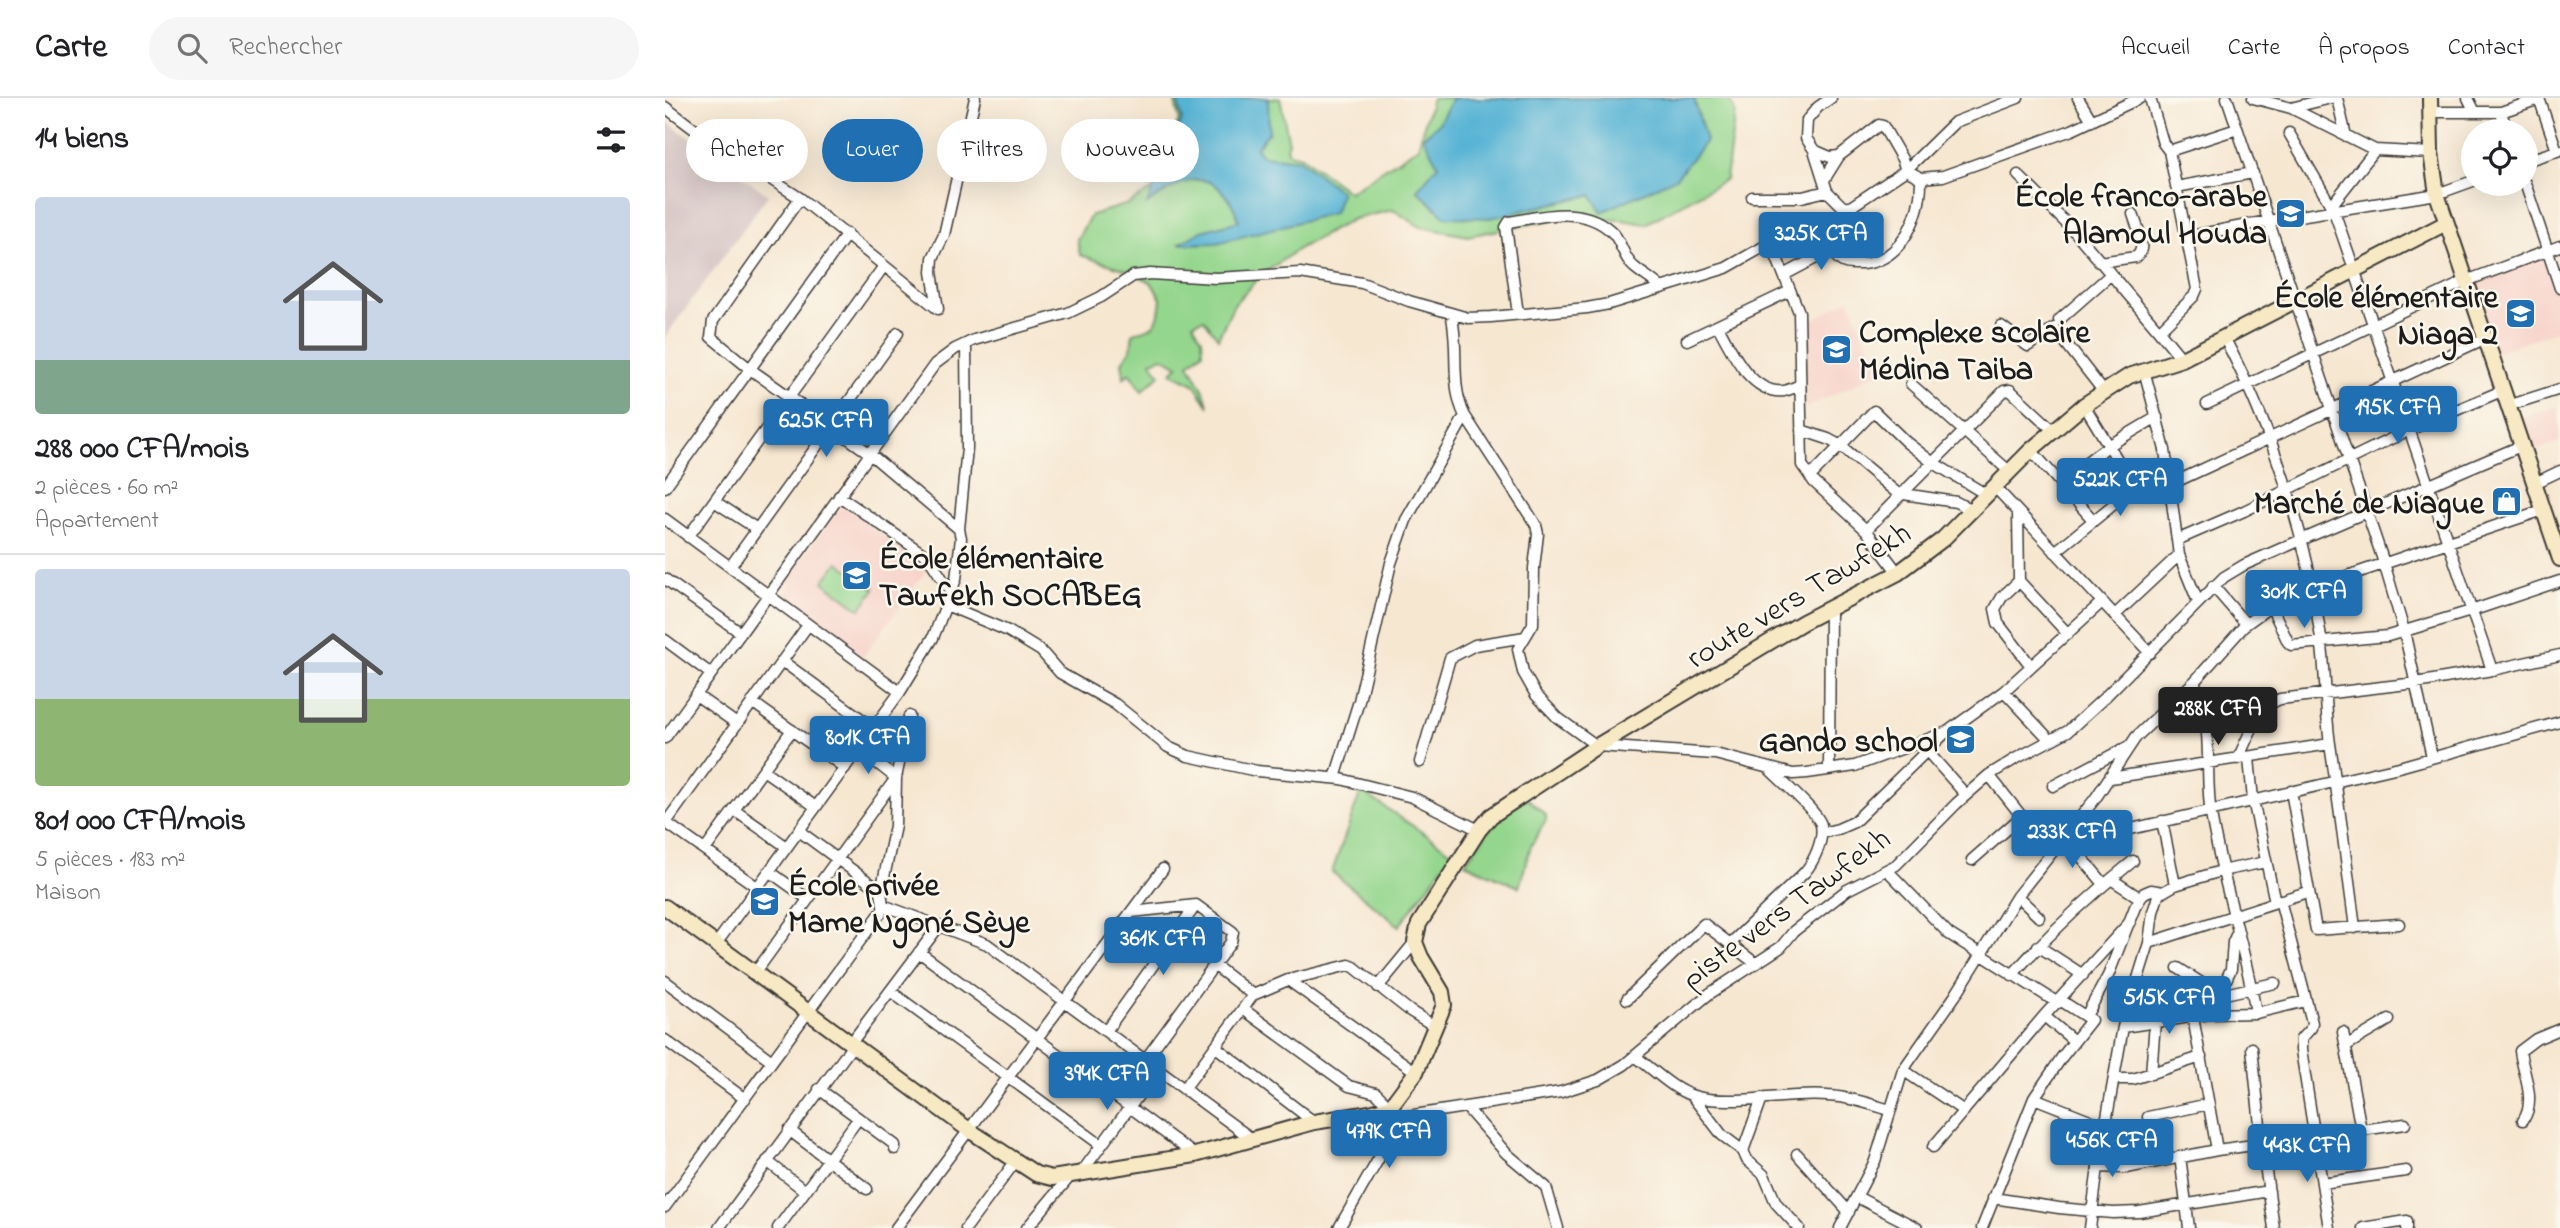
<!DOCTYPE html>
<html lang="fr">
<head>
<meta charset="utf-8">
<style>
  body { margin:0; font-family:"Indie Flower",sans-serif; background:#f6f6f6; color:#202124; height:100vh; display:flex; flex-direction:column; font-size:26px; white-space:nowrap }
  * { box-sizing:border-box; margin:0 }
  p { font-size:23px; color:#757577 }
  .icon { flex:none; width:38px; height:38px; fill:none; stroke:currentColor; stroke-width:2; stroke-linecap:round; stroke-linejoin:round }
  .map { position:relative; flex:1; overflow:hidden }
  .details { display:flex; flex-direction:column; background:#fff; width:665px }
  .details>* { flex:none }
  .hud { position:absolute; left:21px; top:21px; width:665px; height:63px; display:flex; gap:14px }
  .tools { position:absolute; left:1796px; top:21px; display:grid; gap:14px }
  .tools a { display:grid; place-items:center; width:77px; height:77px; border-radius:50%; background:#fff; box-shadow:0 7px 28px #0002; font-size:35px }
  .price { position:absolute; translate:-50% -60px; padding:0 16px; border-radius:7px; background:#1f6fb2; color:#fff; font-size:23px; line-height:46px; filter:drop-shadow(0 2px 4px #0008) }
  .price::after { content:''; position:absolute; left:50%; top:42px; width:21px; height:16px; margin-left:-10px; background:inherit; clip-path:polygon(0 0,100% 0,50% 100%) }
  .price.active { background:#222; color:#fff }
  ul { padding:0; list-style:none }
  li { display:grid; align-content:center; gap:14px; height:371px; padding:0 35px }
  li+li { border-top:2px solid #e0e0e0 }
  li span { display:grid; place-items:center; height:217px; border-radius:7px; color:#555 }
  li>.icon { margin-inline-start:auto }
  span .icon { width:126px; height:126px; fill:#fffc; stroke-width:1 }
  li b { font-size:30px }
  h2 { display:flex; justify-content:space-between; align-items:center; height:84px; padding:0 35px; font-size:30px }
  .chip { padding:0 24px; border-radius:32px; background:#fff; box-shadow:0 7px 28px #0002; font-size:24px; line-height:63px }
  .chip.active { background:#1f6fb2; color:#fff }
  header { display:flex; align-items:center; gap:42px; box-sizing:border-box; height:98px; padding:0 35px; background:#fff; border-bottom:2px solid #e0e0e0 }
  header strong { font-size:33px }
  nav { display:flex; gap:38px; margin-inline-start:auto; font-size:24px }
  .search { width:490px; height:63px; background:#f6f6f6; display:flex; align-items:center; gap:18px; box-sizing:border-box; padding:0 24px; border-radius:38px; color:#757577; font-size:26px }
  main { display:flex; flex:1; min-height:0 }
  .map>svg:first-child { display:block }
  .built { fill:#f7d1c8 }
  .industrial { fill:#d2bfc0 }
  .green { fill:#94d68d; stroke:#587954; stroke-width:2 }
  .water { fill:#56b3d4; stroke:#396878; stroke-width:2 }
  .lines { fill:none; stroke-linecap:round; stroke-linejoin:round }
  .street-casing { stroke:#3d3a37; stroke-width:13 }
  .secondary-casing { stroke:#3d3a37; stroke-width:18 }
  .street { stroke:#fff; stroke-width:10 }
  .secondary { stroke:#f7e9c3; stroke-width:14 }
  .labels { text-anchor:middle; stroke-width:5; stroke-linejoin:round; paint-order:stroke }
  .poi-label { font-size:32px; font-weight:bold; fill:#1c1c1c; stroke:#fbf7ec; text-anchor:end }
  .street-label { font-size:32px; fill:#1c1c1c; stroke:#fbf7ec }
</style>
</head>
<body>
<header>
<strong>Carte</strong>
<div class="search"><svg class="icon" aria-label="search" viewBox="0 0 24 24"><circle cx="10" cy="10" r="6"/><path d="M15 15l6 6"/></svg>Rechercher</div>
<nav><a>Accueil</a><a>Carte</a><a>À propos</a><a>Contact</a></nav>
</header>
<main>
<section class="details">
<h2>14 biens<svg class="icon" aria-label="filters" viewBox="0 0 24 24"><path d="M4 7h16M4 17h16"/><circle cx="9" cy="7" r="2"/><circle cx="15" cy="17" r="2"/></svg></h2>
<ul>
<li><span style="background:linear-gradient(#c9d6e8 75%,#7fa58c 0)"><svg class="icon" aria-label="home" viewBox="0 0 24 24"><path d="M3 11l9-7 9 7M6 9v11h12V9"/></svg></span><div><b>288 000 CFA/mois</b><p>2 pièces · 60 m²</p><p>Appartement</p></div></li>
<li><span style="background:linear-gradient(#c9d6e8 60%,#8fb573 0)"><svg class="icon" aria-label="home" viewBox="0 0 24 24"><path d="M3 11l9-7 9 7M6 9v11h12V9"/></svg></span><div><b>801 000 CFA/mois</b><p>5 pièces · 183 m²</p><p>Maison</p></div></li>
</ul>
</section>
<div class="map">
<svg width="1895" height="1130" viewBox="0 0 1895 1130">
  <rect width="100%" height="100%" fill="#fbf7ec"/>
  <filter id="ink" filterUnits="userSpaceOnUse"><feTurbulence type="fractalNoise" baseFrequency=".0143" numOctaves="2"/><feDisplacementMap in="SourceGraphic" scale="14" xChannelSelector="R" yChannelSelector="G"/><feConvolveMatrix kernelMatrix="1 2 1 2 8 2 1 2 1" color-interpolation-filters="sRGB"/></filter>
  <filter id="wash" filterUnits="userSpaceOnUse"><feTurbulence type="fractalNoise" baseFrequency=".00686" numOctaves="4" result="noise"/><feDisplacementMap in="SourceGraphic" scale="28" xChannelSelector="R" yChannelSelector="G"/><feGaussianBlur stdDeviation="1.57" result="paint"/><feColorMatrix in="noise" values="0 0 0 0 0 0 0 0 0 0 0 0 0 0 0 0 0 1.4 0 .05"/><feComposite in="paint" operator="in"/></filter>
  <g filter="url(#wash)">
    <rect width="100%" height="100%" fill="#f6e7d1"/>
    <path class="built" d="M1879 158 1895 202V231L1829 255 1806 186Z
      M1184 201 1215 274 1139 311 1136 228Z
      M1892 308 1895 318V344L1865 354 1855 320Z
      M177 407 263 470 198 559 117 500 125 488 120 484Z"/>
    <path class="industrial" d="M0 22 103 97 0 239Z"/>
    <path class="green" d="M509 0H615L624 45 622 49 624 55 636 58 684 94 753 49 767 0H1063L1070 13 1061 81 981 126 957 122 896 120 803 138 756 129 728 112 688 121 633 151 594 179 569 206 553 240 539 221 528 225 537 241 538 254 524 266 538 291 544 309 529 286 506 275 513 268 498 259 486 263 495 277 477 293 464 275 459 280 457 264 466 251 468 235C493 230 493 225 496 201L486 184 465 173 415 157 412 141 426 117 463 106 488 91 514 21Z
      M173 464 210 491 195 511 158 484Z
      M696 693 788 755 734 828 667 774Z
      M862 700 881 717V722L866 748 854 789 800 765 834 718Z"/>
    <path class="water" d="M512 0H603L604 34 591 50 598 58 635 62 676 94 669 115 552 145 514 146 537 133 574 123C569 108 565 101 555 91 533 69 503 92 482 106L517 21Z
      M787 0H1029L1041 43 1011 80 937 114 926 97 825 120 780 119 752 92 773 67 758 39 774 25Z"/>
  </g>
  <g filter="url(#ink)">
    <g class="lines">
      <defs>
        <path id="street" d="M1166 0 1153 9 1142 22 1141 40 1149 52 1162 93 1179 110 1187 108 1241 72 1256 80 1278 78 1407 32 1475 0
          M1413 0 1427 23
          M1485 0 1498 45 1504 53 1532 191 1529 198 1494 233 1517 261
          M1562 0 1719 465 1739 533 1767 659
          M1588 0 1626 10 1710 52 1766 55
          M1672 0 1681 38
          M1803 0 1810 14
          M1874 0 1892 53
          M0 9 41 40 135 100 273 211 267 174 268 160 279 137 310 0
          M1626 10 1666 0
          M1764 14H1836L1874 1
          M1836 14 1842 33
          M1624 35 1669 113 1827 572
          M1149 52 1165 59 1174 58 1214 27 1218 28 1237 61 1241 72 1290 24 1353 0
          M1504 53 1572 31
          M1860 63 1895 52
          M1353 77 1412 136 1494 233
          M1159 82 1174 58
          M1860 85 1895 190
          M1511 89 1588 75
          M1087 99H1137L1162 93
          M135 100 48 223 46 239 85 271 204 355 294 431
          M1666 108 1710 52
          M1521 139 1603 123 1772 96 1808 83
          M1105 143 1134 214 1137 367 1149 384 1201 432 1233 475
          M1434 164 1471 159C1483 150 1472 129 1468 116
          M1119 177 1164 153C1170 155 1171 160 1176 163 1181 167 1191 166 1197 166 1238 163 1257 116 1256 80
          M853 216 841 129 844 124C879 118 921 106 949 136 957 146 959 161 969 169 977 176 987 181 995 189
          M1394 222 1445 177
          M1053 228C1066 252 1086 297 1119 293 1124 292 1130 289 1135 287
          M1336 228 1363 248 1389 230 1439 294
          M1559 239C1608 333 1641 436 1656 540 1661 575 1660 611 1665 646 1674 707 1682 768 1690 830
          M1022 242 1125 193
          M1479 272 1500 352 1514 457 1533 504
          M1246 286 1345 374
          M1542 306 1801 183 1895 148
          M1419 307 1469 389
          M1845 307 1895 291
          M800 318 871 427 873 436 869 470 868 526 853 551 858 574 871 597 893 620 932 648 1050 656 1128 676 1142 675 1190 668 1282 634 1339 593 1437 504
          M1136 332 1163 341 1176 348 1232 395 1291 404 1307 412
          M1366 352 1428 422
          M1145 379 1209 313 1241 344 1267 364 1322 397
          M1395 384 1443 348 1492 319
          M1870 385 1895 373
          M1506 386 1821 240
          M0 389 182 136
          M1330 389 1485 555
          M174 398 263 459 286 494
          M49 403 92 431
          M1353 415 1354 483 1403 536
          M0 421 235 594
          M1201 432 1339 293 1345 292 1388 332
          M23 439 219 168
          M1512 442 1579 413 1744 332 1839 292
          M1390 454 1502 363
          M65 469 233 235
          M0 481 76 535
          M1354 483 1337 499 1330 511 1333 525 1366 568
          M1548 488 1581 526
          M281 507 343 533 376 553 395 575 450 606 503 649 523 658 592 673 676 681 747 699 814 732
          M1606 508 1623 544 1626 547 1723 538 1806 513 1895 483
          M1450 517 1514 457
          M0 542 46 576
          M117 563 209 630
          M1529 584C1550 623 1539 673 1546 716 1557 783 1580 848 1591 915
          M1339 593 1385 642
          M31 597 72 626
          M87 604 180 670
          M244 618 231 680 230 728 216 793 218 807 322 846 587 1041
          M0 640 270 266 290 251 309 242 403 215 436 199 468 178 485 176 551 180 635 175 697 185 744 203 803 220 826 219 922 210 944 206 1061 170 1146 122
          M1262 653 1301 697
          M1584 660 1588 702 1610 804
          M1573 661C1582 642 1593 608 1615 601L1751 585 1827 572 1895 557
          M755 664 785 560 810 547 860 539
          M98 672 151 709
          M1164 672 1165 509
          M1324 677 1385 754
          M670 680 694 603 726 465 741 422 800 318C784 286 795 250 786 215
          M1445 680 1665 646
          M1388 688 1464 648
          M1626 693 1651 832 1734 826
          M69 712 122 749
          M1497 723 1510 787
          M0 724 92 789
          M0 726 143 527
          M134 733 216 793
          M1453 734 1734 669 1895 624
          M1157 735 1173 731 1189 724 1279 636
          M1399 738 1439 786
          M40 752 127 632
          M1307 762 1356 719
          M1222 772 1284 836 1393 905
          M104 773 143 801
          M1446 781 1475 800
          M1352 798 1374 819
          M1615 802 1647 925 1646 930 1636 941V952L1664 1130
          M467 814 531 807 568 834 566 844 480 962
          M1484 845 1642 794
          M51 846 235 594 268 540 291 481 296 440 294 431 302 350 301 246
          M1065 846 1140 774C1149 763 1159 742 1156 727 1153 714 1114 681 1103 670
          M1373 848 1418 877
          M254 854 530 1057
          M549 867 588 897
          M1513 870 1555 897 1610 885
          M90 875 231 680 194 651
          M1347 877C1384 836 1424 798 1468 763
          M623 882 751 974
          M0 883 107 963
          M713 889 750 844
          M225 893 436 1047
          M962 901 1039 826 1090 865
          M578 911 684 988 711 995 725 1009 730 1020 714 1060 674 1130
          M1545 916 1566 871 1568 844 1573 833
          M1379 918 1409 943
          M1421 918 1443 878 1470 809 1479 795 1486 792 1498 794 1510 787 1556 773 1601 764
          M1528 919 1552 1052
          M1458 929 1545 916 1591 915 1641 903
          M441 933 531 807
          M1678 934 1696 1032
          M0 942 80 1001
          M186 945 274 828
          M1682 947 1724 922
          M551 949 649 1024
          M1587 950 1597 1046 1609 1130
          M971 959C988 971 1008 992 1029 998 1065 1009 1124 994 1163 998 1184 999 1205 1006 1225 1012
          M1238 972 1299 1013
          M1486 976 1490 924
          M1449 981H1468L1536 959
          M154 991 230 1047V1051
          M519 991 588 897 623 882 684 867 689 869 745 913 771 929
          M1027 998 1057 1037 1078 1053 1082 1062 1099 1077 1111 1105 1134 1130
          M1369 1000 1440 1028
          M801 1009 841 1055 881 1089 893 1130
          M1483 1019 1544 1006
          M730 1020 896 994 933 982 959 967 1044 896 1116 849 1129 833 1182 792 1231 767 1291 706 1324 677 1350 661 1403 633 1438 601 1559 479 1579 467 1636 442 1858 347
          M1858 1022C1872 1002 1858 976 1855 953L1871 941 1895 931
          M124 1032 202 1091
          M1268 1049 1379 918 1465 824
          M1078 1053 1097 1000
          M1132 1056 1184 1114
          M1515 1058 1524 1130
          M102 1063 140 1093
          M1433 1069 1461 1070 1552 1052 1740 1026
          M416 1075 493 971
          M1657 1085 1741 1073
          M1192 1099 1252 1130
          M1328 1100 1394 1110 1448 1115 1474 1114 1604 1093
          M0 1109 220 809
          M54 1130 188 947
          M113 1130 193 1021
          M231 1130 498 771
          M301 1130 350 1064
          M362 1130 407 1076
          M1175 1130 1210 1063 1238 972 1290 898 1352 798 1430 701 1471 639 1529 584 1581 526 1606 508 1647 490 1878 412
          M1317 1130 1369 1000 1397 959 1426 922 1395 902
          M1425 1130 1433 1069 1458 929 1484 845 1488 814 1494 795
          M1698 1130 1742 1123V1130"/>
        <path id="secondary" d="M1765 0 1766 55 1772 96 1895 461
          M0 809 304 1032 371 1076 387 1080 530 1057 649 1024 705 1015 725 1009 751 974 779 907 777 894 756 859 750 844 754 826 814 732 826 718 932 648 1138 524 1233 475 1278 441 1366 352 1419 307 1464 278 1517 261 1781 125"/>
      </defs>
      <use href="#street" class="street-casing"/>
      <use href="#secondary" class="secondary-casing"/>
      <use href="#street" class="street"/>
      <use href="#secondary" class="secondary"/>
    </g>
  </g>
  <defs>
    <symbol id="school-square" viewBox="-11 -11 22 22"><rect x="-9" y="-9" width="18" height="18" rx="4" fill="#1f6fb2" stroke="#fbf7ec"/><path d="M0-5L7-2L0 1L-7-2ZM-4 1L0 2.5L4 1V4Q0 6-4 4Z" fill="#fff"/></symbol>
    <symbol id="shop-square" viewBox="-11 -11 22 22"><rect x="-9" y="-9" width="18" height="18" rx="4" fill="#1f6fb2" stroke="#fbf7ec"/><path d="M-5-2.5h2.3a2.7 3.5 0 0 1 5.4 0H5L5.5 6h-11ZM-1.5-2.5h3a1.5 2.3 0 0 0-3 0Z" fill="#fff"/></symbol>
  </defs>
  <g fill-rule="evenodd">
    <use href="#school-square" x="1608" y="98" width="35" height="35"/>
    <use href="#school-square" x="1838" y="198" width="35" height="35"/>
    <use href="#school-square" x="1154" y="234" width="35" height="35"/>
    <use href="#shop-square" x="1824" y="386" width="35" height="35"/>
    <use href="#school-square" x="174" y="460" width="35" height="35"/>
    <use href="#school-square" x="1278" y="624" width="35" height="35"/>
    <use href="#school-square" x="82" y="786" width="35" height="35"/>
  </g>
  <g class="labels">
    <g class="poi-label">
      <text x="1602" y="108">École franco-arabe<tspan x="1602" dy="37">Alamoul Houda</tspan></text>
      <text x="1833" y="209">École élémentaire<tspan x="1833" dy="37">Niaga 2</tspan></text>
      <text x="1194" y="244" text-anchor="start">Complexe scolaire<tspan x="1194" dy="37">Médina Taiba</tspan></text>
      <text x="1819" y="415">Marché de Niague</text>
      <text x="214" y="470" text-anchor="start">École élémentaire<tspan x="214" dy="37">Tawfekh SOCABEG</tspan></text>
      <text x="1273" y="653">Gando school</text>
      <text x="123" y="797" text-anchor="start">École privée<tspan x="123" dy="37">Mame Ngoné Sèye</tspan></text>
    </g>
    <g class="street-label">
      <text transform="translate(1133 496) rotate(-31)" y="11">route vers Tawfekh</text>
      <text transform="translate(1120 809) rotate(-36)" y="11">piste vers Tawfekh</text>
    </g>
  </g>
</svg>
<div class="tools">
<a><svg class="icon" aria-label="locate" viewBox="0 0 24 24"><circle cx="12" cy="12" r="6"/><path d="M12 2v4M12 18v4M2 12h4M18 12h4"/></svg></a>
</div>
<b class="price" style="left:1156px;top:174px">325K CFA</b>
<b class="price" style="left:1733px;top:348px">195K CFA</b>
<b class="price" style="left:161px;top:361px">625K CFA</b>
<b class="price" style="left:1455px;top:420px">522K CFA</b>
<b class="price" style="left:1639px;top:532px">301K CFA</b>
<b class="price active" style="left:1553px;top:649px">288K CFA</b>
<b class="price" style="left:203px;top:678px">801K CFA</b>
<b class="price" style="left:1407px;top:772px">233K CFA</b>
<b class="price" style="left:498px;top:879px">361K CFA</b>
<b class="price" style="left:1504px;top:938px">515K CFA</b>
<b class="price" style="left:442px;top:1014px">394K CFA</b>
<b class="price" style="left:724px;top:1072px">479K CFA</b>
<b class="price" style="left:1447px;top:1081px">456K CFA</b>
<b class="price" style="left:1642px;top:1086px">443K CFA</b>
<div class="hud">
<a class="chip">Acheter</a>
<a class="chip active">Louer</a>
<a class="chip">Filtres</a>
<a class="chip">Nouveau</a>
</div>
</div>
</main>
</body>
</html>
